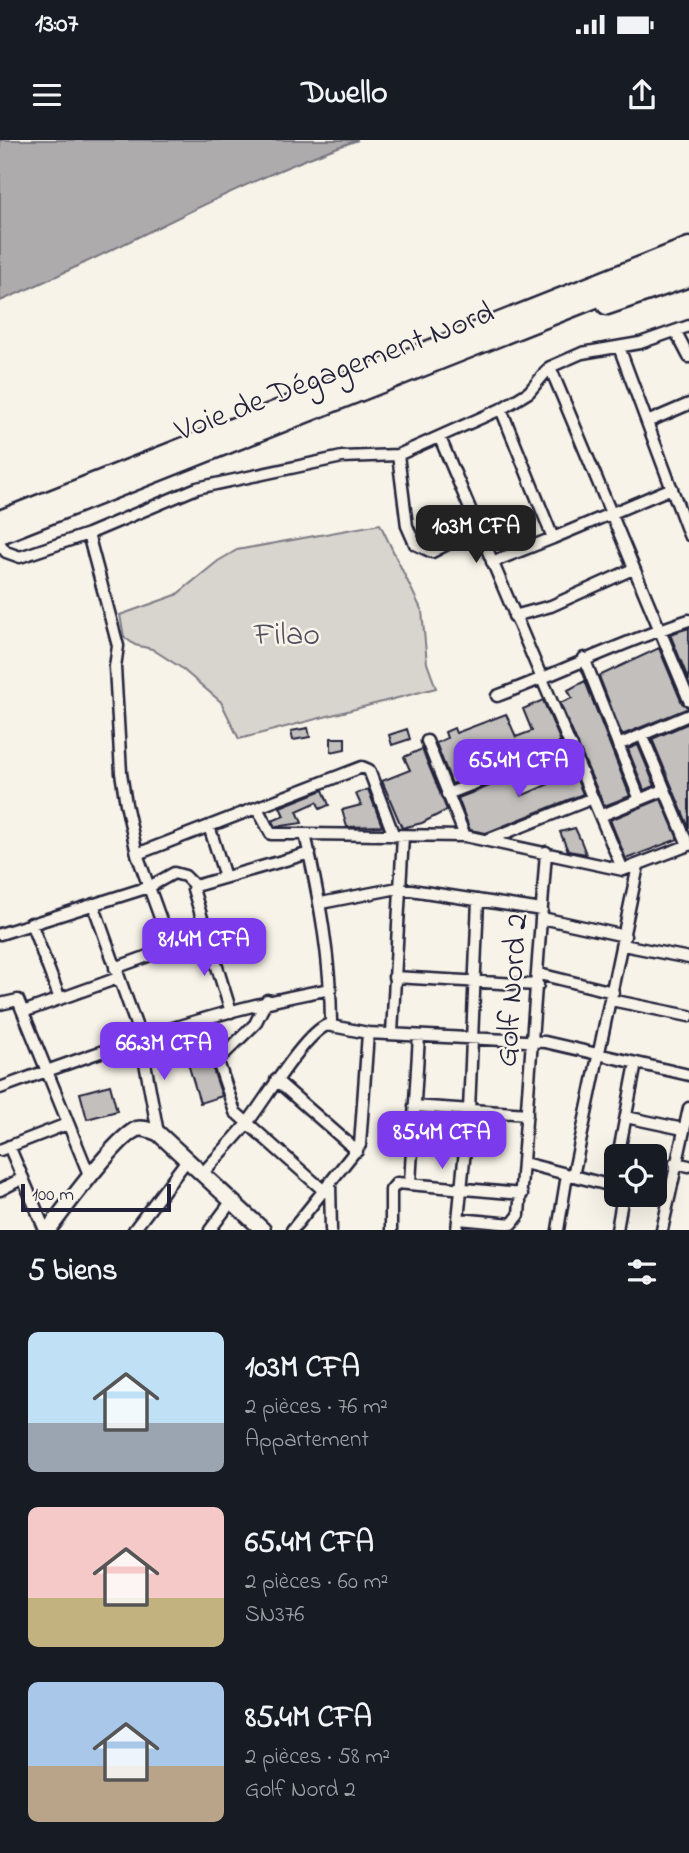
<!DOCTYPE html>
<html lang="fr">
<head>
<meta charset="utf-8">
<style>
  body { margin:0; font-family:"Indie Flower",sans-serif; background:#242831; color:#f1f3f6; height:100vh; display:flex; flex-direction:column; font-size:26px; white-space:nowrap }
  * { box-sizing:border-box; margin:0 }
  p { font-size:23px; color:#9ea1a6 }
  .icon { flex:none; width:38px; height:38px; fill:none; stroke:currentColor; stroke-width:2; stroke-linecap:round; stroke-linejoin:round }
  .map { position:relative; height:1090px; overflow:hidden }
  .details { display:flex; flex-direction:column; background:#171b24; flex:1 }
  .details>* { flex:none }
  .fabs { position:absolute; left:604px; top:1004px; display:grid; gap:14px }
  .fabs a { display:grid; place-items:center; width:63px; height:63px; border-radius:10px; background:#171b24; box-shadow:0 7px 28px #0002; font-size:35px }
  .scale { position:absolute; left:21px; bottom:18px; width:150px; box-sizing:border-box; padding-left:7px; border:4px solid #22223b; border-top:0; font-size:19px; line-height:24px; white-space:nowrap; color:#22223b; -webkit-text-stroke:5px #f7f3e8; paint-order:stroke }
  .price { position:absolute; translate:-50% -60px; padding:0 16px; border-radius:14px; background:#7c3aed; color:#fff; font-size:23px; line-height:46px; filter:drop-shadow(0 2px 4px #0008) }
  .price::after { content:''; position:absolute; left:50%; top:42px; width:21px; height:16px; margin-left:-10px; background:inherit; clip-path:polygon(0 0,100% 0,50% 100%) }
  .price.on { background:#222; color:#fff }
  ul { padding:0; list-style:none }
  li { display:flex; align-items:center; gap:21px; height:175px; padding:0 28px }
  li span { display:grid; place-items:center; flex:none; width:196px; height:140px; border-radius:10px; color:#555 }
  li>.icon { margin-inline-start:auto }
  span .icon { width:84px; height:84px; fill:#fffc; stroke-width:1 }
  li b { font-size:30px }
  h2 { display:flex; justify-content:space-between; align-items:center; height:84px; padding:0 28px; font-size:30px }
  .status { display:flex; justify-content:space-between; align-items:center; height:49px; padding:0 35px; background:#171b24; direction:ltr }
  .status svg { height:19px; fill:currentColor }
  header { display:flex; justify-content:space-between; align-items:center; height:91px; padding:0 28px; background:#171b24; font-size:32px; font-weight:700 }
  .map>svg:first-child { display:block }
  .green { fill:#d8d5cf; stroke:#7d7c85; stroke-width:2 }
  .water { fill:#aeabad; stroke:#76747f; stroke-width:2 }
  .building { fill:#c2bfbd; stroke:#22223b; stroke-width:2 }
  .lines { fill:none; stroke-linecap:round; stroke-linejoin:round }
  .street-casing { stroke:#22223b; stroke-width:15 }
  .secondary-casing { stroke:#22223b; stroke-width:19 }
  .highway-casing { stroke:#22223b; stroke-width:23 }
  .street { stroke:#f7f3e8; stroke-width:10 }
  .secondary { stroke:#f7f3e8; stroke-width:14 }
  .highway { stroke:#f7f3e8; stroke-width:18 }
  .labels { text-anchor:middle; stroke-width:5; stroke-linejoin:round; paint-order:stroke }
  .street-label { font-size:32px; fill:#22223b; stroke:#f7f3e8 }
  .park-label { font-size:32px; fill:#504f60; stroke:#f7f3e8 }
</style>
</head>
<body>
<div class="status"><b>13:07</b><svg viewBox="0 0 49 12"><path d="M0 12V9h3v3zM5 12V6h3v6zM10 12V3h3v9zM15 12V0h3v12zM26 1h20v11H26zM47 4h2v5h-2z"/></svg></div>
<header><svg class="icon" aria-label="menu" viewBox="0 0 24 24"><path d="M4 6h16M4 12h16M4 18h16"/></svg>Dwello<svg class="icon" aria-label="share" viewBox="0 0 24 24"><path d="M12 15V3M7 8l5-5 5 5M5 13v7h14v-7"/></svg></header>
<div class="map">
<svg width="689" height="1090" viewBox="0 0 689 1090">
  <rect width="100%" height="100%" fill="#f7f3e8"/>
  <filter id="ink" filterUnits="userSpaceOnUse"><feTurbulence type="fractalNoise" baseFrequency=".0143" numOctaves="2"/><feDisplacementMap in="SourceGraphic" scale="14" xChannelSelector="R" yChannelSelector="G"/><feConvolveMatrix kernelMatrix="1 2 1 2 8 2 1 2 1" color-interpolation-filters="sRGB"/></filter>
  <g filter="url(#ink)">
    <path class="green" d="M380 384 422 471 427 523 436 548 239 599 221 562 180 527 152 509 135 505 124 497 120 475 176 455 218 421 237 410Z"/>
    <path class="water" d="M0 0H358C234 42 121 111 0 161Z"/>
    <path class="building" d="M689 488V541L670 494Z
      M659 508 682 563 689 568 622 595 599 536Z
      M585 541 630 656 604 666 560 563 572 558 568 550Z
      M543 560 561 602 452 644 436 603 447 598 445 592 454 588 456 593 506 574 516 597 532 591 523 569Z
      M689 583V688L652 599Z
      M308 588 310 597 293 600 291 591Z
      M407 589 410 599 392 605 389 595Z
      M331 598H345V609L331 612Z
      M638 605 655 646 644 650 628 609Z
      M422 609 447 670 422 683 402 688 382 641 410 630 404 617Z
      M567 616 583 654 486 693 470 690 458 658 513 637 521 656 549 644 542 626Z
      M368 649 382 686 347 687 342 670 361 665 356 654Z
      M323 650 329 665 320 669 317 662 297 671 302 683 275 687 272 681 284 676 280 667Z
      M661 659 678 699 626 719 610 680Z
      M575 688 581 701 586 714 568 711 560 692Z
      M199 888 222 956 200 963 179 894Z
      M110 945 117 971 87 979 80 953Z"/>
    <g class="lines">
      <defs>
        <path id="street" d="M676 192 689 217
          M619 207 689 395
          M550 227 689 560
          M501 269 553 398 672 348
          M647 282 689 264
          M440 298 623 730
          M398 315 407 386 415 404 432 412 478 388
          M88 394 118 506 115 527 121 633 126 664 137 714 171 808
          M0 404 6 412 20 417 88 394 197 348 342 317 398 315 501 269 529 252 550 227 582 213 640 203 689 186
          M492 422 553 398
          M514 476 551 466 633 429
          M584 518 640 660
          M497 556C562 532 623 501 689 480
          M642 595 688 705
          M427 601 465 696
          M618 605 689 575
          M447 654 572 606
          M257 668 271 694H305
          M600 676 664 650
          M209 686 225 737
          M490 699 593 658
          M137 714 362 627 369 630 394 696
          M321 763 398 748 542 770
          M93 764 140 896 158 993
          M542 778 625 796
          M31 783 60 859
          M0 794 149 747 174 733 185 736 195 746
          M623 805 689 818
          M115 828 206 795
          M539 834 613 852
          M394 837 538 845
          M611 860 689 876
          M0 864 18 860 90 1037
          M23 872 118 838
          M231 872 193 749 195 746 310 713
          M204 880 235 972 323 1050
          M331 884C331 819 319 757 305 694L465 696 623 730 689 705
          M392 893 403 696
          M217 921 255 884 267 860
          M276 940 357 1011
          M0 948C109 908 217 869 331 849
          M414 966 527 974
          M626 977 683 989
          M9 1006 45 1090
          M0 1010 67 984
          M618 1017 636 923
          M524 1023 616 1047
          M675 1023 689 1026
          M201 1035C216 1018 231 1003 245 986 263 964 303 895 327 885L368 893 545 902 689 935
          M573 1036 638 726
          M330 1042 331 1090
          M410 1043 419 896
          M612 1046 616 1026
          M0 1050 23 1038
          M654 1052 668 1054
          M459 1079 512 1084 519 1075 546 712
          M134 1090 187 1020
          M210 1090 231 1062
          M292 1090 360 1005 368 893
          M391 1090V1050L397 1043 522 1054
          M457 1090 469 970 478 760
          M558 1090 567 1035
          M617 1090 623 1055
          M662 1090 689 968"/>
        <path id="secondary" d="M48 1090C64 1070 117 996 137 989 144 987 151 991 158 993L263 1090"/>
        <path id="highway" d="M607 165 689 137
          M0 380 689 107
          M0 394 689 121"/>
      </defs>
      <use href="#street" class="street-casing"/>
      <use href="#secondary" class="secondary-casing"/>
      <use href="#highway" class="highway-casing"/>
      <use href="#street" class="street"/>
      <use href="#secondary" class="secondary"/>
      <use href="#highway" class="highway"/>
    </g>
  </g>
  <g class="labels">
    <g class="street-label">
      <text transform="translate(334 230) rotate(-21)" y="11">Voie de Dégagement Nord</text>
      <text transform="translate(510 850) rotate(-86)" y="11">Golf Nord 2</text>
    </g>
    <g class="park-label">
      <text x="287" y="504">Filao</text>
    </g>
  </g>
</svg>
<div class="fabs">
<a><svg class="icon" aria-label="locate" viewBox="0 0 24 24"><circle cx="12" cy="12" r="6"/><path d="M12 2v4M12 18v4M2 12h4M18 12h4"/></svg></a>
</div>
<div class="scale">100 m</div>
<b class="price on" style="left:476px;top:425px">103M CFA</b>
<b class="price" style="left:519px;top:659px">65.4M CFA</b>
<b class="price" style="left:204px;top:838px">81.4M CFA</b>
<b class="price" style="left:164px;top:942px">66.3M CFA</b>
<b class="price" style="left:442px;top:1031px">85.4M CFA</b>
</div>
<section class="details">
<h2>5 biens<svg class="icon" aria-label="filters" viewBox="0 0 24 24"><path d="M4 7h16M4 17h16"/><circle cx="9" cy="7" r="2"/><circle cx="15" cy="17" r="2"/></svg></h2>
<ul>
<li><span style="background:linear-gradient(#bfe0f5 65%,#9aa5b1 0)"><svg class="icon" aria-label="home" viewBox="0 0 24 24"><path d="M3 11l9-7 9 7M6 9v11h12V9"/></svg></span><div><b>103M CFA</b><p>2 pièces · 76 m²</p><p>Appartement</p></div></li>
<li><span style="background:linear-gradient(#f6c9c9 65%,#c2b280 0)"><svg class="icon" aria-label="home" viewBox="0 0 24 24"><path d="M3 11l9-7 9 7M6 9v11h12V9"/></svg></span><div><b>65.4M CFA</b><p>2 pièces · 60 m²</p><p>SN376</p></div></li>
<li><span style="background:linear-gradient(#a9c7e8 60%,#b9a48a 0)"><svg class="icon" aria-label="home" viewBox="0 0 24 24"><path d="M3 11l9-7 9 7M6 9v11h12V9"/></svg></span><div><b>85.4M CFA</b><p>2 pièces · 58 m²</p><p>Golf Nord 2</p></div></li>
</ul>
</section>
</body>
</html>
